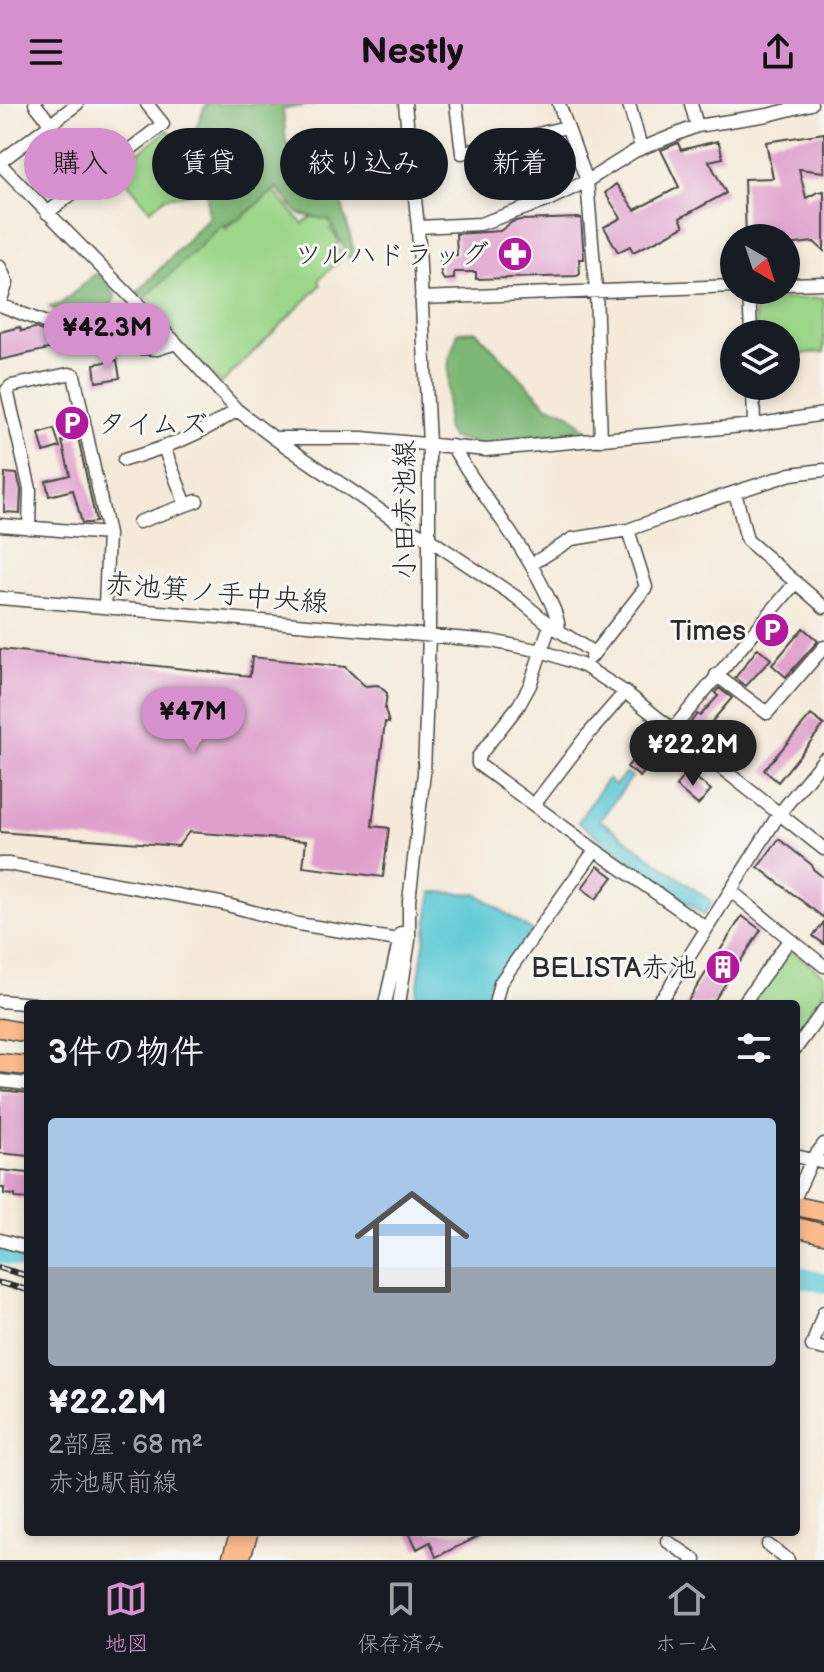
<!DOCTYPE html>
<html lang="ja">
<head>
<meta charset="utf-8">
<style>
  body { margin:0; font-family:"Balsamiq Sans","Klee One",sans-serif; background:#20242c; color:#f1f3f6; height:100vh; display:flex; flex-direction:column; font-size:30px; white-space:nowrap }
  * { box-sizing:border-box; margin:0 }
  p { font-size:26px; color:#9ea1a6 }
  .icon { flex:none; width:44px; height:44px; fill:none; stroke:currentColor; stroke-width:2; stroke-linecap:round; stroke-linejoin:round }
  .map { position:relative; flex:1; overflow:hidden }
  .sheet { position:absolute; left:24px; top:896px; width:776px; height:536px; display:flex; flex-direction:column; background:#171b24; border-radius:8px; box-shadow:0 4px 12px #0003 }
  .sheet>* { flex:none }
  .guide { position:absolute; left:24px; top:24px; width:776px; height:72px; display:flex; gap:16px }
  .needle { width:52px; rotate:141deg }
  .tools { position:absolute; left:720px; top:120px; display:grid; gap:16px }
  .tools a { display:grid; place-items:center; width:80px; height:80px; border-radius:50%; background:#171b24; box-shadow:0 4px 12px #0003; font-size:40px }
  .price { position:absolute; translate:-50% -68px; padding:0 18px; border-radius:28px; background:#d690ce; color:#111; font-size:26px; line-height:52px; filter:drop-shadow(0 2px 4px #0008) }
  .price::after { content:''; position:absolute; left:50%; top:48px; width:24px; height:18px; margin-left:-12px; background:inherit; clip-path:polygon(0 0,100% 0,50% 100%) }
  .price.on { background:#222; color:#fff }
  ul { padding:0; list-style:none }
  li { display:grid; align-content:center; gap:16px; height:424px; padding:0 24px }
  li span { display:grid; place-items:center; height:248px; border-radius:8px; color:#555 }
  li>.icon { margin-inline-start:auto }
  span .icon { width:144px; height:144px; fill:#fffc; stroke-width:1 }
  li b { font-size:34px }
  h2 { display:flex; justify-content:space-between; align-items:center; height:96px; padding:0 24px; font-size:34px }
  .chip { padding:0 28px; border-radius:36px; background:#171b24; box-shadow:0 4px 12px #0003; font-size:28px; line-height:72px }
  .chip.on { background:#d690ce; color:#111 }
  header { display:flex; justify-content:space-between; align-items:center; height:104px; padding:0 24px; background:#d690ce; color:#111; font-size:36px; font-weight:600 }
  .menu { display:flex; justify-content:space-around; align-items:center; height:112px; border-top:2px solid #363941; background:#171b24; font-size:22px; color:#9ea1a6 }
  .menu a { display:grid; justify-items:center; gap:4px }
  .menu .on { color:#d690ce }
  .map>svg:first-child { display:block }
  .green { fill:#9cd689; stroke:#64805a; stroke-width:2 }
  .forest { fill:#7db775; stroke:#547150; stroke-width:2 }
  .water { fill:#5dc9d6; stroke:#447a80; stroke-width:2 }
  .lines { fill:none; stroke-linecap:round; stroke-linejoin:round }
  .river { stroke:#5dc9d6; stroke-width:20 }
  .building { fill:#df9ecb }
  .minor-casing { stroke:#494845; stroke-width:15 }
  .major-casing { stroke:#494845; stroke-width:17 }
  .highway-casing { stroke:#494845; stroke-width:21 }
  .minor { stroke:#fff; stroke-width:12 }
  .major { stroke:#fbbb8c; stroke-width:14 }
  .highway { stroke:#fbbb8c; stroke-width:18 }
  .rail-casing { stroke:#2b2b2b; stroke-width:6 }
  .rail { stroke:#f6f6f2; stroke-width:3; stroke-dasharray:9; stroke-linecap:butt }
  .labels { text-anchor:middle; stroke-width:6; stroke-linejoin:round; paint-order:stroke }
  .poi-label { font-size:28px; fill:#2b2b2b; stroke:#f6f6f2; text-anchor:end }
  .street-label { font-size:28px; fill:#2b2b2b; stroke:#f6f6f2 }
</style>
</head>
<body>
<header><svg class="icon" aria-label="menu" viewBox="0 0 24 24"><path d="M4 6h16M4 12h16M4 18h16"/></svg>Nestly<svg class="icon" aria-label="share" viewBox="0 0 24 24"><path d="M12 15V3M7 8l5-5 5 5M5 13v7h14v-7"/></svg></header>
<div class="map">
<svg width="824" height="1456" viewBox="0 0 824 1456">
  <rect width="100%" height="100%" fill="#f6f6f2"/>
  <filter id="ink" filterUnits="userSpaceOnUse"><feTurbulence type="fractalNoise" baseFrequency=".0125" numOctaves="2"/><feDisplacementMap in="SourceGraphic" scale="16" xChannelSelector="R" yChannelSelector="G"/><feConvolveMatrix kernelMatrix="1 2 1 2 8 2 1 2 1" color-interpolation-filters="sRGB"/></filter>
  <filter id="wash" filterUnits="userSpaceOnUse"><feTurbulence type="fractalNoise" baseFrequency=".006" numOctaves="4" result="noise"/><feDisplacementMap in="SourceGraphic" scale="32" xChannelSelector="R" yChannelSelector="G"/><feGaussianBlur stdDeviation="1.8" result="paint"/><feColorMatrix in="noise" values="0 0 0 0 0 0 0 0 0 0 0 0 0 0 0 0 0 1.4 0 .05"/><feComposite in="paint" operator="in"/></filter>
  <g filter="url(#wash)">
    <rect width="100%" height="100%" fill="#f5ead9"/>
    <path class="green" d="M168 26 178 38 199 88 166 93 150 106 117 65Z
      M271 84 303 120 317 108H323L334 120 330 125 339 136 336 143 345 152 319 175 321 181 221 280 136 192 217 118 226 125Z
      M824 194V248L807 249 786 257V230H756L754 197Z
      M790 844 824 871V888L810 905 812 908 796 928V900H745Z"/>
    <path class="forest" d="M206 0H316L283 5 286 39 341 97 354 147 351 158 329 116 299 110 277 84 240 115 220 123 145 194 137 189 208 114 207 87 186 47Z
      M95 170 102 173 116 192 96 228 49 203 61 200Z
      M476 227 548 302C568 306 574 313 588 328L586 336 486 342 451 334 446 323 449 256 458 228Z"/>
    <path class="water" d="M626 669 632 673 600 716 712 798 704 811 578 718 607 675 615 681Z
      M432 788 477 790 532 827 497 870 491 900H415Z"/>
    <g class="lines">
      <path class="river" d="M0 1149 28 1156
        M796 1172 824 1179"/>
    </g>
    <g id="blocks">
      <path class="building" d="M824 29V68L799 65 806 94 818 88 824 87V147L814 138 796 140 786 139V134H746L744 75 773 74 766 38Z
        M717 37V39H719L723 54 709 57 726 89 680 114 684 122 658 136 633 148 630 142 618 148 604 123 621 114 605 89 616 80 635 106 679 83 661 46 678 39 681 46Z
        M581 114 584 155H579L580 170 577 172 476 175V168H454V175L444 176 441 171 440 152 457 151 456 130 500 127 512 118 520 116Z
        M20 223 21 227 35 224 50 230 53 244 0 256V228Z
        M117 256 120 274 96 278 94 260Z
        M54 325 60 343 44 348 39 330Z
        M78 333 96 418 89 419H82L73 386 49 392 46 377 70 371 62 337Z
        M5 369 17 370 21 386 20 409 4 408Z
        M803 524 818 537 786 573 772 561Z
        M758 544 771 555 746 582 735 574Z
        M0 545 250 572 252 553 345 563 365 582 378 581 387 589 385 605 389 619 385 618 372 722 389 724 383 773 303 763 306 737 189 728 178 742 0 728Z
        M719 584 732 594 703 628 691 618 697 610 700 612 718 592 715 589Z
        M811 611 824 621 778 678 764 666Z
        M650 635 662 645 640 673 627 663Z
        M687 667 711 686 698 701 676 682Z
        M779 735 812 761 813 765 824 774V814L758 763Z
        M598 762 613 773 596 795 582 784Z
        M742 812 761 826 712 900H686Z
        M824 818V840L813 832Z
        M0 986 28 989V1052L0 1049Z
        M0 1066 28 1069V1095L15 1094V1091L4 1090V1084H0Z
        M409 1428H488L436 1453 430 1438 417 1445Z"/>
    </g>
  </g>
  <g filter="url(#ink)">
    <use href="#blocks" fill-opacity="0" stroke="#494845" stroke-width="2"/>
    <g class="lines">
      <defs>
        <path id="minor" d="M35 0 51 20
          M456 0 462 49 566 23
          M559 0 587 77 596 186 601 336
          M629 0 641 44
          M691 0 697 22
          M0 58 77 0
          M0 60 176 239 237 306 274 334 400 420 429 435 516 493 550 521 594 549
          M47 109 163 20 147 0
          M418 123 480 120 546 97 587 77 635 47 697 22 768 11 811 0
          M0 163 7 179 0 198
          M786 180 824 179
          M749 186 751 230
          M421 194 734 182
          M0 201 54 222 126 243 157 245 176 239
          M753 282 754 321
          M274 334H362L486 346 754 321 824 310
          M452 342C481 391 519 434 544 485 551 499 558 511 559 526
          M164 344 186 401
          M124 356C165 344 202 330 237 306
          M735 388 747 436 824 503
          M139 418 197 397
          M0 421 108 430 105 502
          M29 424 30 385 7 286 11 282 68 270 74 271 108 430
          M532 460 572 435 628 426 696 401 791 370 824 366
          M0 494 491 537 542 547 584 562 625 588 824 745
          M550 521 530 581 519 601 478 653V660L595 746
          M591 553 646 483 628 426
          M716 571 767 609 824 543
          M672 626 796 478
          M534 701 585 634 625 588
          M0 760H8L220 799 298 820 398 836
          M731 787 790 835
          M0 897 34 900
          M385 900 401 829
          M399 900 409 836V797L424 669 429 531V339L418 123 405 0
          M495 900 500 879 595 746 706 824
          M656 900 666 889 779 710 824 655
          M743 900 790 835 824 862
          M796 944 824 906
          M0 977 28 980
          M796 1052 824 1059
          M796 1091 812 1056 824 1040
          M0 1136 28 1144
          M824 1208 812 1242 824 1245
          M667 1437 695 1456
          M768 1441 788 1456"/>
        <path id="major" d="M229 1456 238 1428
          M242 1456 251 1428"/>
        <path id="highway" d="M0 924 28 929
          M0 959 28 962
          M796 1102 824 1108
          M796 1123 824 1130"/>
      </defs>
      <use href="#minor" class="minor-casing"/>
      <use href="#major" class="major-casing"/>
      <use href="#highway" class="highway-casing"/>
      <use href="#minor" class="minor"/>
      <use href="#major" class="major"/>
      <use href="#highway" class="highway"/>
      <defs>
        <path id="rail" d="M0 1164 28 1172
          M0 1179 28 1186"/>
      </defs>
      <use href="#rail" class="rail-casing"/>
      <use href="#rail" class="rail"/>
    </g>
  </g>
  <defs>
    <symbol id="pharmacy-disc" viewBox="-11 -11 22 22"><circle r="9.5" fill="#b5179e" stroke="#f6f6f2"/><path d="M-2-6h4v4h4v4h-4v4h-4v-4h-4v-4h4Z" fill="#fff"/></symbol>
    <symbol id="parking-disc" viewBox="-11 -11 22 22"><circle r="9.5" fill="#b5179e" stroke="#f6f6f2"/><path d="M-3.5-5.5H1a3.5 3.5 0 0 1 0 7H-1V5.5H-3.5ZM-1-3.4V-.6H.8a1.4 1.4 0 0 0 0-2.8Z" fill="#fff"/></symbol>
    <symbol id="building-disc" viewBox="-11 -11 22 22"><circle r="9.5" fill="#b5179e" stroke="#f6f6f2"/><path d="M-4-6H4V6H1V3H-1V6H-4ZM-2.5-4.3h1.7v1.8h-1.7ZM.8-4.3h1.7v1.8H.8ZM-2.5-1h1.7V.8h-1.7ZM.8-1h1.7V.8H.8Z" fill="#fff"/></symbol>
  </defs>
  <g fill-rule="evenodd">
    <use href="#pharmacy-disc" x="495" y="130" width="40" height="40"/>
    <use href="#parking-disc" x="52" y="299" width="40" height="40"/>
    <use href="#parking-disc" x="752" y="506" width="40" height="40"/>
    <use href="#building-disc" x="703" y="843" width="40" height="40"/>
  </g>
  <g class="labels">
    <g class="poi-label">
      <text x="489" y="160">ツルハドラッグ</text>
      <text x="98" y="329" text-anchor="start">タイムズ</text>
      <text x="746" y="536">Times</text>
      <text x="697" y="873">BELISTA赤池</text>
    </g>
    <g class="street-label">
      <text transform="translate(404 406) rotate(-90)" y="10">小田赤池線</text>
      <text transform="translate(217 488) rotate(5)" y="10">赤池箕ノ手中央線</text>
    </g>
  </g>
</svg>
<div class="tools">
<a><svg class="needle" viewBox="-14 -14 28 28"><path d="M0-13l5 13h-10z" fill="#e53935"/><path d="M0 13l5-13h-10z" fill="#9ea1a6"/></svg></a>
<a><svg class="icon" aria-label="layers" viewBox="0 0 24 24"><path d="M12 4l9 5-9 5-9-5zM3 14l9 5 9-5"/></svg></a>
</div>
<b class="price" style="left:107px;top:267px">¥42.3M</b>
<b class="price" style="left:193px;top:651px">¥47M</b>
<b class="price on" style="left:693px;top:684px">¥22.2M</b>
<div class="guide">
<a class="chip on">購入</a>
<a class="chip">賃貸</a>
<a class="chip">絞り込み</a>
<a class="chip">新着</a>
</div>
<section class="sheet">
<h2>3件の物件<svg class="icon" aria-label="filters" viewBox="0 0 24 24"><path d="M4 7h16M4 17h16"/><circle cx="9" cy="7" r="2"/><circle cx="15" cy="17" r="2"/></svg></h2>
<ul>
<li><span style="background:linear-gradient(#a9c7e8 60%,#9aa5b1 0)"><svg class="icon" aria-label="home" viewBox="0 0 24 24"><path d="M3 11l9-7 9 7M6 9v11h12V9"/></svg></span><div><b>¥22.2M</b><p>2部屋 · 68 m²</p><p>赤池駅前線</p></div></li>
</ul>
</section>
</div>
<nav class="menu">
<a class="on"><svg class="icon" aria-label="map" viewBox="0 0 24 24"><path d="M3 6l6-2 6 2 6-2v14l-6 2-6-2-6 2zM9 4v14M15 6v14"/></svg>地図</a>
<a><svg class="icon" aria-label="saved" viewBox="0 0 24 24"><path d="M7 4h10v16l-5-4-5 4z"/></svg>保存済み</a>
<a><svg class="icon" aria-label="home" viewBox="0 0 24 24"><path d="M3 11l9-7 9 7M6 9v11h12V9"/></svg>ホーム</a>
</nav>
</body>
</html>
